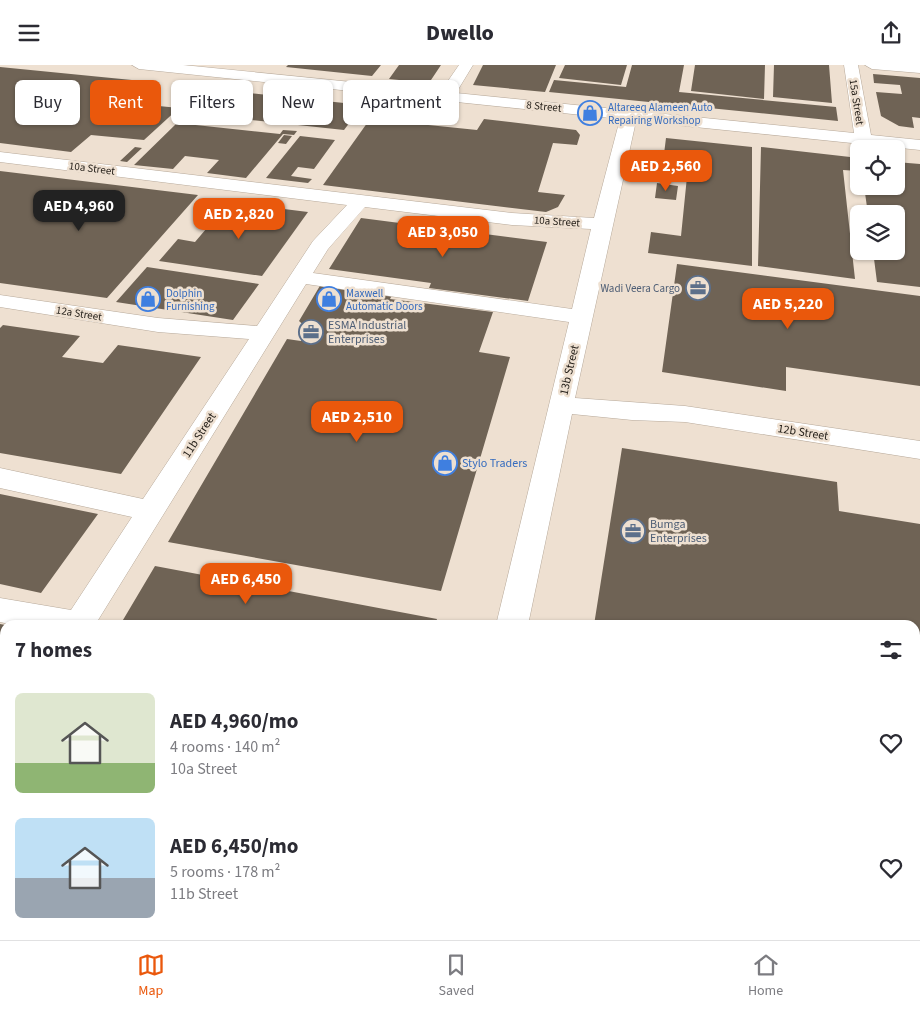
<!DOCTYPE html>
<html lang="en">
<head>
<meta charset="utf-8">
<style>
  body { margin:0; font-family:"Source Sans 3",sans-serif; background:#f7f7f7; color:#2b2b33; height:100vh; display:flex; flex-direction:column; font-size:19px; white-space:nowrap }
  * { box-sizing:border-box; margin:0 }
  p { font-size:16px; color:#7c7c81 }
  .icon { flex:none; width:28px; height:28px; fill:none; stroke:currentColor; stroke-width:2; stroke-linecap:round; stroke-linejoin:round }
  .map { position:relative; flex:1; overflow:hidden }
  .details { position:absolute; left:0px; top:555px; width:920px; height:320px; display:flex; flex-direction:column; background:#fff; border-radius:15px 15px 0 0; box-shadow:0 1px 4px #0004 }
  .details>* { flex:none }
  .banner { position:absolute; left:15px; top:15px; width:500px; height:45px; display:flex; gap:10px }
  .tools { position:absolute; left:850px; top:75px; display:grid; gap:10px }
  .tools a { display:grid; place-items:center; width:55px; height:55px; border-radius:8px; background:#fff; box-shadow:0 1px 4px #0004; font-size:25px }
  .price { position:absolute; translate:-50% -42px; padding:0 11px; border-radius:10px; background:#ea580c; color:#fff; font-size:16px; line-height:32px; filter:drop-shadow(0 1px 2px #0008) }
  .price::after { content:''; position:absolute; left:50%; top:30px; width:15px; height:11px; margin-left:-8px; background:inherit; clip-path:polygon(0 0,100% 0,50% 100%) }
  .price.selected { background:#222; color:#fff }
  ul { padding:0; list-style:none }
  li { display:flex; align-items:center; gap:15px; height:125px; padding:0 15px }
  li span { display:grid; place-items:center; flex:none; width:140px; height:100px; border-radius:8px; color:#555 }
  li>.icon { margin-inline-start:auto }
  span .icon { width:60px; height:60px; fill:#fffc; stroke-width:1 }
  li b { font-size:21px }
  h2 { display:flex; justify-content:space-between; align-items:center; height:60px; padding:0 15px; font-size:21px }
  .tag { padding:0 18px; border-radius:8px; background:#fff; box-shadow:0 1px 4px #0004; font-size:18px; line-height:45px }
  .tag.selected { background:#ea580c; color:#fff }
  header { display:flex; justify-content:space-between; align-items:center; height:65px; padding:0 15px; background:#fff; font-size:22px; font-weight:800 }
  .menu { display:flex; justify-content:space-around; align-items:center; height:70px; border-top:1px solid #e1e1e2; background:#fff; font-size:14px; color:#7c7c81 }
  .menu a { display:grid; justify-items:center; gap:2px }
  .menu .selected { color:#ea580c }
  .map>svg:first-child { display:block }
  .building { fill:#6f6355 }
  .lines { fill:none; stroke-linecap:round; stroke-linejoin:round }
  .minor-casing { stroke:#b7a99a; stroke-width:1 }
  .minor { fill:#fff; fill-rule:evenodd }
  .labels { text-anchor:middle; stroke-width:5; stroke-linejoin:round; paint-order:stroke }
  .far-street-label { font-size:11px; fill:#211c16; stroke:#eee0d1 }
  .far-shop-label { font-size:11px; fill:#366cbe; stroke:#eee0d1; text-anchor:start }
  .far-service-label { font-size:11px; fill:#4e5e75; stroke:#eee0d1; text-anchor:end }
  .service-label { font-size:12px; fill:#4e5e75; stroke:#eee0d1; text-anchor:start }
  .street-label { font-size:12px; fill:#211c16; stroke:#eee0d1 }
  .shop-label { font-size:12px; fill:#366cbe; stroke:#eee0d1; text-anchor:start }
</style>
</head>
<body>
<header><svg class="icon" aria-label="menu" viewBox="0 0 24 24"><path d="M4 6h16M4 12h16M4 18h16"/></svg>Dwello<svg class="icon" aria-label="share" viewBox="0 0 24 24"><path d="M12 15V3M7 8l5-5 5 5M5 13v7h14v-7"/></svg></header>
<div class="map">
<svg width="920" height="875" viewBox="0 0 920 875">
  <rect width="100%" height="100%" fill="#eee0d1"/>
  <path class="building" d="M288 0H381L372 11 286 2Z
    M399 0H441L429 18 389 14Z
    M483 0H556L545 27 473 20Z
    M565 0H627L621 20 559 13Z
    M632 0H684L679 27 836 42 838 56 549 27 554 15 626 22Z
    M695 0H765L764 34 691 26Z
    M774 0H829L832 38 773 32Z
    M0 2 152 17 128 38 179 43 144 75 91 70 71 87 0 78Z
    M873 9 920 13V53L912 52 914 63 899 61 881 51 876 27 902 29 900 20 874 18Z
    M211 24 363 40 344 65 186 48Z
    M370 54 477 65 484 54 576 65 580 70 577 80 553 78 538 127 565 130 558 142 546 147 323 120Z
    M177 58 280 69 283 65 297 66 294 70 283 69 246 113 207 108 219 95 185 91 173 104 134 100Z
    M284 70 292 71 286 79 278 78Z
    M300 71 335 75 314 104 298 102 291 111 312 114 308 118 266 113Z
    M666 73 752 82V201L648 188 651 167 681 171 689 92 664 89Z
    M135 82 142 83 127 97 120 96Z
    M761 82 859 93V106L843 105 855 214 758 201Z
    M896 97 920 99V222L877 217 873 186H896V149H868L864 121H896Z
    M0 106 198 130 107 233 0 218Z
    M657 118 678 121 676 135 655 133Z
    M229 137 308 147 262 211 159 196 178 174 195 177Z
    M361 153 547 177 528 236 429 223 431 218 329 204Z
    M677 199 920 231V321L786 302V326L662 307Z
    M147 202 259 219 233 255 116 237Z
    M321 219 393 228 390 234 493 247 479 287 510 292 441 526 168 477 287 274 301 276 308 264 299 256Z
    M3 260 80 271 62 292 103 298 118 280 201 292 121 409 0 388V263Z
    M622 383 837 417 839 446 920 459V661L915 660V560H594Z
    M0 429 98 449 41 528 0 519Z
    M155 501 437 554 435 560H120Z
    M0 559 5 560V591L0 598Z
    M915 742 920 743V875H548L549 870H915Z
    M5 754V870H344L343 875H0V763Z"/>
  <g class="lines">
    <defs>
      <path id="minor" d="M132 0H183L441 26 459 0H473L456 28 854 68 844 0H858L871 70 920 75V85L636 56 575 333 685 341 920 376V394L685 357 632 355 572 349 528 560H496L569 257 306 219 95 560H14L0 557V533L71 545 132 452 0 423V403L143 434 249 274 158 267 0 242V230L158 253 257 261 313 176 347 140 0 97V87L512 148 594 153 620 54 139 4ZM365 142 512 160 591 164 572 244 313 208 328 184Z
        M865 0H920V8L872 4Z
        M5 658V696L0 698V660Z
        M915 686H920V720L915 718Z
        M423 870H463L462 875H422Z"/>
    </defs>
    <use href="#minor" class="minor-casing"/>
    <use href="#minor" class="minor"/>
  </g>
  <defs>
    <symbol id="shop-ring" viewBox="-11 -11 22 22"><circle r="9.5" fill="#eee0d1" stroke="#3f7fe0" stroke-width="1.5"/><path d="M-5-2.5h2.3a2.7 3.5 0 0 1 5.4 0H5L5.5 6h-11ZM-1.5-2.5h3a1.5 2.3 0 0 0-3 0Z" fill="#3f7fe0"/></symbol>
    <symbol id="office-ring" viewBox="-11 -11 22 22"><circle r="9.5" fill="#eee0d1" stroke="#5c6f8a" stroke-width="1.5"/><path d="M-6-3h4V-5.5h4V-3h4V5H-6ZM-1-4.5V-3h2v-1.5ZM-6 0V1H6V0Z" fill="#5c6f8a"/></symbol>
  </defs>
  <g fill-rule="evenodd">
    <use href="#shop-ring" x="576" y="34" width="28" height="28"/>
    <use href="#office-ring" x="684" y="209" width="28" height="28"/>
    <use href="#shop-ring" x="134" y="220" width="28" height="28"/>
    <use href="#shop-ring" x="315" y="220" width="28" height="28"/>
    <use href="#office-ring" x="297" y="253" width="28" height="28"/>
    <use href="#shop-ring" x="431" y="384" width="28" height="28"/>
    <use href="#office-ring" x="619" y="452" width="28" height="28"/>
  </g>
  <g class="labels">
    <g class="far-street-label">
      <text transform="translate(857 37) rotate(81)" y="4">15a Street</text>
      <text transform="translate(544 41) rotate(6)" y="4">8 Street</text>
      <text transform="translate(92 103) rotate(7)" y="4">10a Street</text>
      <text transform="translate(557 156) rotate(4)" y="4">10a Street</text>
      <text transform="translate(79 248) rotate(9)" y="4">12a Street</text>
    </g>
    <g class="far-shop-label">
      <text x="608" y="46">Altareeq Alameen Auto<tspan x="608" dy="13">Repairing Workshop</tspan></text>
      <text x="166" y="232">Dolphin<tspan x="166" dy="13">Furnishing</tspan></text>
      <text x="346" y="232">Maxwell<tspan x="346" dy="13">Automatic Doors</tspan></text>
    </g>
    <g class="far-service-label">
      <text x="680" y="227">Wadi Veera Cargo</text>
    </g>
    <g class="service-label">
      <text x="328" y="264">ESMA Industrial<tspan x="328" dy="14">Enterprises</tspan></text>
      <text x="650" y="463">Bumga<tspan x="650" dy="14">Enterprises</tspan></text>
    </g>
    <g class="street-label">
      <text transform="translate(569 305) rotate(-77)" y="4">13b Street</text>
      <text transform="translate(803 367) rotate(9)" y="4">12b Street</text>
      <text transform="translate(199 370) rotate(-57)" y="4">11b Street</text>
    </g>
    <g class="shop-label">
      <text x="462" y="402">Stylo Traders</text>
    </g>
  </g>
</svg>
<div class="tools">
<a><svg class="icon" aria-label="locate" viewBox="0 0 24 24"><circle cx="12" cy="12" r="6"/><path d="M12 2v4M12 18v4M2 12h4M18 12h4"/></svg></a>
<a><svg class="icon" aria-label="layers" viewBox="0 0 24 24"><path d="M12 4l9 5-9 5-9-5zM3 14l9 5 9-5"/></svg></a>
</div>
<b class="price" style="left:666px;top:127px">AED 2,560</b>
<b class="price selected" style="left:79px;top:167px">AED 4,960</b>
<b class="price" style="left:239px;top:175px">AED 2,820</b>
<b class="price" style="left:443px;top:193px">AED 3,050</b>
<b class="price" style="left:788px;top:265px">AED 5,220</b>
<b class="price" style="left:357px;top:378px">AED 2,510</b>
<b class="price" style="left:246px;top:540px">AED 6,450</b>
<div class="banner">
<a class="tag">Buy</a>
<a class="tag selected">Rent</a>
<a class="tag">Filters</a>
<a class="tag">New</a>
<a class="tag">Apartment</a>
</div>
<section class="details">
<h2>7 homes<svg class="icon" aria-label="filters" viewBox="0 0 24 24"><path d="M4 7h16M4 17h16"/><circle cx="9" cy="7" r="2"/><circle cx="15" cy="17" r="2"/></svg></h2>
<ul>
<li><span style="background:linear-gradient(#dfe7d0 70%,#8fb573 0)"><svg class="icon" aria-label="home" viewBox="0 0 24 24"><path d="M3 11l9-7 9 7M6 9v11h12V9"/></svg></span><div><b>AED 4,960/mo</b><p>4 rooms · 140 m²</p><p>10a Street</p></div><svg class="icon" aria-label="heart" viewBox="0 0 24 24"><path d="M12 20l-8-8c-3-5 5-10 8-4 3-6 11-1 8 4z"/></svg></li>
<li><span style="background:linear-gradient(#bfe0f5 60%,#9aa5b1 0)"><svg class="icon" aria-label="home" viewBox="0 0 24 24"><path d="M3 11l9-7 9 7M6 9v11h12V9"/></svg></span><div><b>AED 6,450/mo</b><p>5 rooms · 178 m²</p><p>11b Street</p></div><svg class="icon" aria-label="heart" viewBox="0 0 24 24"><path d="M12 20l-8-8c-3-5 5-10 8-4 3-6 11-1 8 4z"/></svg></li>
</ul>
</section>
</div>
<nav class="menu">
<a class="selected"><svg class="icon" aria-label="map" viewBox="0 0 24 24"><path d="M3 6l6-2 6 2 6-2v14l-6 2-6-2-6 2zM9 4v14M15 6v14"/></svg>Map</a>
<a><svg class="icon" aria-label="saved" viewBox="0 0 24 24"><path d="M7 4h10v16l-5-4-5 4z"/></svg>Saved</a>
<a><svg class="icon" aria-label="home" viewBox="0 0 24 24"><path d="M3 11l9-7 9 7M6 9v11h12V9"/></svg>Home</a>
</nav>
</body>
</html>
